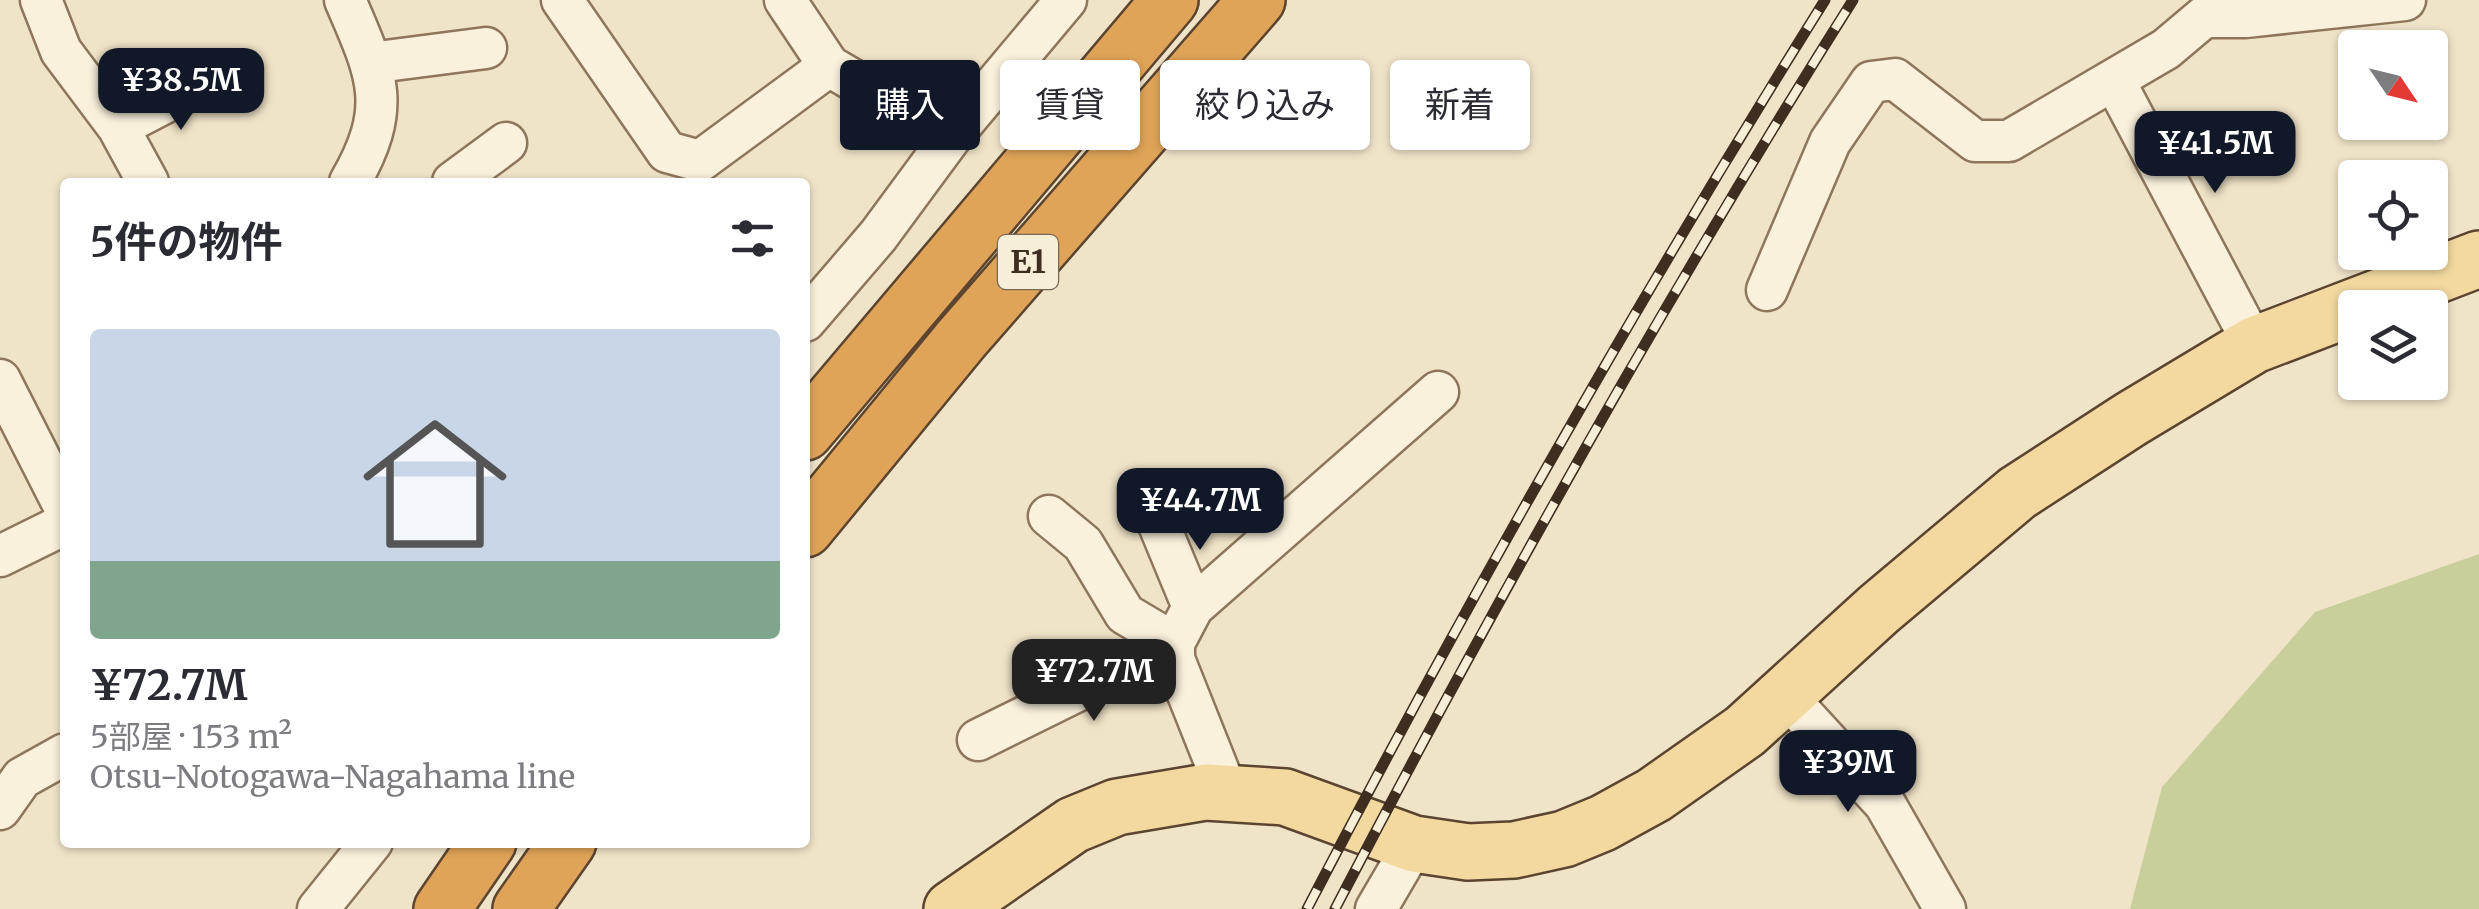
<!DOCTYPE html>
<html lang="ja">
<head>
<meta charset="utf-8">
<style>
  body { margin:0; font-family:Merriweather,"Noto Sans JP",serif; background:#f7f7f7; color:#2b2b33; height:100vh; display:flex; flex-direction:column; font-size:38px; white-space:nowrap }
  * { box-sizing:border-box; margin:0 }
  p { font-size:32px; color:#7c7c81 }
  .icon { flex:none; width:55px; height:55px; fill:none; stroke:currentColor; stroke-width:2; stroke-linecap:round; stroke-linejoin:round }
  .map { position:relative; flex:1; overflow:hidden }
  .drawer { position:absolute; left:60px; top:178px; width:750px; height:670px; display:flex; flex-direction:column; background:#fff; border-radius:10px; box-shadow:0 2px 8px #0004 }
  .drawer>* { flex:none }
  .guide { position:absolute; left:840px; top:60px; width:950px; height:90px; display:flex; gap:20px }
  .needle { width:65px; rotate:125deg }
  .buttons { position:absolute; left:2338px; top:30px; display:grid; gap:20px }
  .buttons a { display:grid; place-items:center; width:110px; height:110px; border-radius:10px; background:#fff; box-shadow:0 2px 8px #0004; font-size:50px }
  .price { position:absolute; translate:-50% -85px; padding:0 22px; border-radius:20px; background:#111827; color:#fff; font-size:32px; line-height:65px; filter:drop-shadow(0 2px 5px #0008) }
  .price::after { content:''; position:absolute; left:50%; top:60px; width:30px; height:22px; margin-left:-15px; background:inherit; clip-path:polygon(0 0,100% 0,50% 100%) }
  .price.current { background:#222; color:#fff }
  ul { padding:0; list-style:none }
  li { display:grid; align-content:center; gap:20px; height:530px; padding:0 30px }
  li+li { border-top:2px solid #e1e1e2 }
  li span { display:grid; place-items:center; height:310px; border-radius:10px; color:#555 }
  li>.icon { margin-inline-start:auto }
  span .icon { width:180px; height:180px; fill:#fffc; stroke-width:1 }
  li b { font-size:42px }
  h2 { display:flex; justify-content:space-between; align-items:center; height:120px; padding:0 30px; font-size:42px }
  .pill { padding:0 35px; border-radius:10px; background:#fff; box-shadow:0 2px 8px #0004; font-size:35px; line-height:90px }
  .pill.current { background:#111827; color:#fff }
  .map>svg:first-child { display:block }
  .green { fill:#c9cf9b }
  .lines { fill:none; stroke-linecap:round; stroke-linejoin:round }
  .minor-casing { stroke:#8d765c; stroke-width:45 }
  .primary-casing { stroke:#5b4430; stroke-width:60 }
  .motorway-casing { stroke:#5b4430; stroke-width:60 }
  .minor { stroke:#faf1dc; stroke-width:40 }
  .primary { stroke:#f3d9a0; stroke-width:55 }
  .motorway { stroke:#e0a458; stroke-width:55 }
  .rail-casing { stroke:#3d2e20; stroke-width:11 }
  .rail { stroke:#f7eed8; stroke-width:8; stroke-dasharray:22; stroke-linecap:butt }
  .labels { text-anchor:middle; stroke-width:9; stroke-linejoin:round; paint-order:stroke }
  .shield { fill:#f7eed8; stroke:#756857; stroke-width:2.5 }
  .shield-label { font-size:32px; font-weight:bold; fill:#3d2e20 }
</style>
</head>
<body>
<div class="map">
<svg width="2479" height="909" viewBox="0 0 2479 909">
  <rect width="100%" height="100%" fill="#f0e4c8"/>
  <path class="green" d="M2479 554V909H2130L2162 787 2315 612Z"/>
  <g class="lines">
    <defs>
      <path id="minor" d="M41 0 61 51 118 127 148 182
        M345 0C378 76 393 107 350 182
        M562 0 667 152 700 161 829 66
        M785 0 829 66 951 137
        M370 63 486 48
        M2114 80 2254 345
        M118 127 212 78
        M453 182 506 143
        M1767 290 1830 142 1871 82 1895 79 1975 141H2009L2166 49 2204 17H2246L2405 0
        M805 321 878 236 951 137 1066 0
        M0 380 65 508
        M1157 520 1193 607
        M0 556 65 524
        M1786 696 1885 804 1945 909
        M978 740 1174 643 1125 614 1083 544 1049 516
        M1227 792 1174 659V643L1193 607 1438 392
        M0 809 22 778 65 754
        M318 909 372 842
        M1376 909 1414 844"/>
      <path id="primary" d="M952 909 1073 825 1117 807 1206 792 1285 797 1414 844 1468 852 1514 850 1564 839 1603 823 1654 795 1745 731 1879 609 2017 493 2131 419 2254 345 2479 259"/>
      <path id="motorway" d="M805 432 1170 0
        M805 529 962 338 1257 0
        M442 909 488 842
        M521 909 568 842"/>
    </defs>
    <use href="#minor" class="minor-casing"/>
    <use href="#primary" class="primary-casing"/>
    <use href="#motorway" class="motorway-casing"/>
    <use href="#minor" class="minor"/>
    <use href="#primary" class="primary"/>
    <use href="#motorway" class="motorway"/>
    <defs>
      <path id="rail" d="M1307 909C1468 599 1640 296 1825 0
        M1335 909C1496 600 1667 295 1853 0"/>
    </defs>
    <use href="#rail" class="rail-casing"/>
    <use href="#rail" class="rail"/>
  </g>
  <g class="labels">
    <rect class="shield" x="998" y="235" width="60" height="54" rx="8"/>
    <g class="shield-label">
      <text x="1028" y="273">E1</text>
    </g>
  </g>
</svg>
<div class="buttons">
<a><svg class="needle" viewBox="-14 -14 28 28"><path d="M0-13l5 13h-10z" fill="#e53935"/><path d="M0 13l5-13h-10z" fill="#7c7c81"/></svg></a>
<a><svg class="icon" aria-label="locate" viewBox="0 0 24 24"><circle cx="12" cy="12" r="6"/><path d="M12 2v4M12 18v4M2 12h4M18 12h4"/></svg></a>
<a><svg class="icon" aria-label="layers" viewBox="0 0 24 24"><path d="M12 4l9 5-9 5-9-5zM3 14l9 5 9-5"/></svg></a>
</div>
<b class="price" style="left:181px;top:133px">¥38.5M</b>
<b class="price" style="left:2215px;top:196px">¥41.5M</b>
<b class="price" style="left:1200px;top:553px">¥44.7M</b>
<b class="price current" style="left:1094px;top:724px">¥72.7M</b>
<b class="price" style="left:1848px;top:815px">¥39M</b>
<div class="guide">
<a class="pill current">購入</a>
<a class="pill">賃貸</a>
<a class="pill">絞り込み</a>
<a class="pill">新着</a>
</div>
<section class="drawer">
<h2>5件の物件<svg class="icon" aria-label="filters" viewBox="0 0 24 24"><path d="M4 7h16M4 17h16"/><circle cx="9" cy="7" r="2"/><circle cx="15" cy="17" r="2"/></svg></h2>
<ul>
<li><span style="background:linear-gradient(#c9d6e8 75%,#7fa58c 0)"><svg class="icon" aria-label="home" viewBox="0 0 24 24"><path d="M3 11l9-7 9 7M6 9v11h12V9"/></svg></span><div><b>¥72.7M</b><p>5部屋 · 153 m²</p><p>Otsu-Notogawa-Nagahama line</p></div></li>
</ul>
</section>
</div>
</body>
</html>
